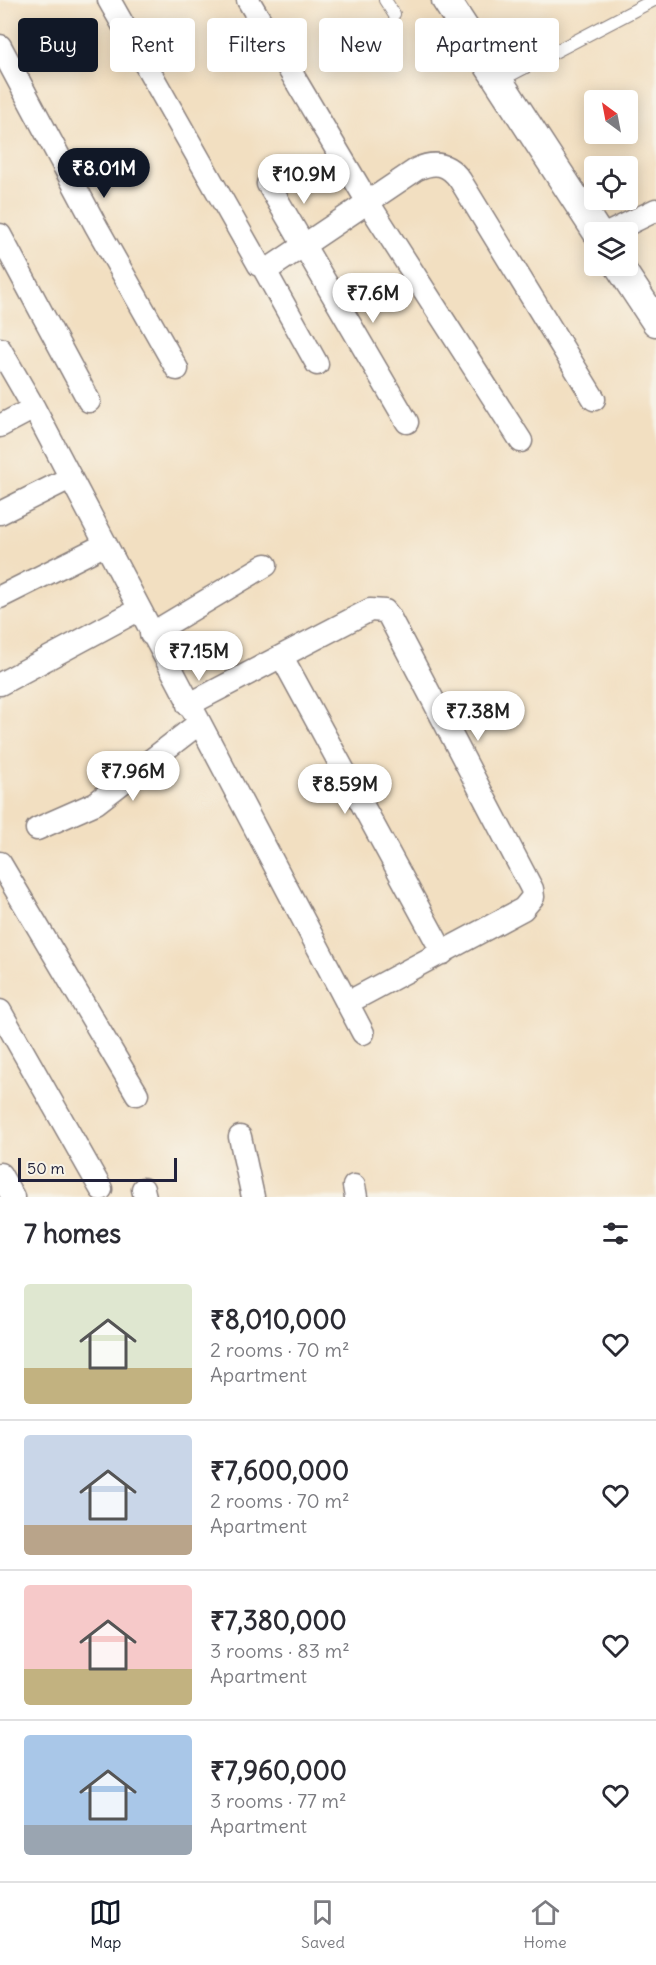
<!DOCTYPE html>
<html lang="en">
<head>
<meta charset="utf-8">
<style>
  body { margin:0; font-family:Delius,sans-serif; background:#f7f7f7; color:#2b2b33; height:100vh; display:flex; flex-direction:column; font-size:22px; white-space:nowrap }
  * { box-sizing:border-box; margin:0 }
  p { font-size:20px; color:#7c7c81 }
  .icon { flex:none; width:33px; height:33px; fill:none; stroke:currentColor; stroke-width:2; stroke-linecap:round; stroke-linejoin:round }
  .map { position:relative; height:1197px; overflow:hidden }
  .sheet { display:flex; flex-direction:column; background:#fff; flex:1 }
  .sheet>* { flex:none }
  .banner { position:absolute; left:18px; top:18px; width:621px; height:54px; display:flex; gap:12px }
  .needle { width:39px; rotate:328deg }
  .tools { position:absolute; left:584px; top:90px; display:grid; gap:12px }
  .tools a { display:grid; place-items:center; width:54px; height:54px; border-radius:6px; background:#fff; box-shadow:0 3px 15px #0003; font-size:30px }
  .scale { position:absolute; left:18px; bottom:15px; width:159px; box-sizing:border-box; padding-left:6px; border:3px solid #22223b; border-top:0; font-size:16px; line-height:21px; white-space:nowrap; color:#22223b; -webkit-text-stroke:4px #f7f3e8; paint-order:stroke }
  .price { position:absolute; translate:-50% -51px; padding:0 14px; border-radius:21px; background:#fff; color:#222; font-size:20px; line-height:39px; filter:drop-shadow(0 2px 3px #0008) }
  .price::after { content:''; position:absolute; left:50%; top:36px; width:18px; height:14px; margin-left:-9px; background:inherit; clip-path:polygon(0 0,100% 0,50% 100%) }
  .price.on { background:#111827; color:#fff }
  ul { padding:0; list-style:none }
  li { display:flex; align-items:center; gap:18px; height:150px; padding:0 24px }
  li+li { border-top:2px solid #e1e1e2 }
  li span { display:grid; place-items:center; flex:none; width:168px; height:120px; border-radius:6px; color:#555 }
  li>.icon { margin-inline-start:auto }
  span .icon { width:72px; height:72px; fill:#fffc; stroke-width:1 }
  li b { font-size:26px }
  h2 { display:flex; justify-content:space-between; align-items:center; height:72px; padding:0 24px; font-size:26px }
  .chip { padding:0 21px; border-radius:6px; background:#fff; box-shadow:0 3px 15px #0003; font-size:21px; line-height:54px }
  .chip.on { background:#111827; color:#fff }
  .tabs { display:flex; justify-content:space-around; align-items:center; height:84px; border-top:2px solid #e1e1e2; background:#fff; font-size:16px; color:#7c7c81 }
  .tabs a { display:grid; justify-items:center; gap:3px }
  .tabs .on { color:#111827 }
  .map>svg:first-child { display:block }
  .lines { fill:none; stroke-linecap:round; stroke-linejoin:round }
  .service-casing { stroke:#8a807e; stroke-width:14 }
  .minor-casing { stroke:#8a807e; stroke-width:25 }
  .tertiary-casing { stroke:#8a807e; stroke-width:31 }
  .service { stroke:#fff; stroke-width:12 }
  .minor { stroke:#fff; stroke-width:22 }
  .tertiary { stroke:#fff; stroke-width:28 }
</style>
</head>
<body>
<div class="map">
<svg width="656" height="1197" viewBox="0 0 656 1197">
  <rect width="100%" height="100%" fill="#f7f3e8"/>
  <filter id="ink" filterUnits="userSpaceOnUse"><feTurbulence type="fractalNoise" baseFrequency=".0167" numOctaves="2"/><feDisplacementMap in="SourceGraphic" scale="12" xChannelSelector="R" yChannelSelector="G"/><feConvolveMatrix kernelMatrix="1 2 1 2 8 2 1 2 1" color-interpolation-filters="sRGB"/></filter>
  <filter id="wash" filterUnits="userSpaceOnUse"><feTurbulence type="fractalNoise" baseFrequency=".008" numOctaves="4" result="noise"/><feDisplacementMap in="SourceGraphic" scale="24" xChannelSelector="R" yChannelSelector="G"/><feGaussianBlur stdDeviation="1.35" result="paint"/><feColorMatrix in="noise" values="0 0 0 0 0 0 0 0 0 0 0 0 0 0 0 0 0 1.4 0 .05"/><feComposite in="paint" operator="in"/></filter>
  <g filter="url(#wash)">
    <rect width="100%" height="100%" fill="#f2dfc1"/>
  </g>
  <g filter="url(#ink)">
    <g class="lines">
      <defs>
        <path id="service" d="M385 0 394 14
          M499 81 654 0"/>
        <path id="minor" d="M109 0 259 265 268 268 273 266 417 169C435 161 448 163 460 180L594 399
          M248 0 369 204 521 441
          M0 46 96 226 177 369
          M268 184 407 422
          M611 232 656 210
          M0 235 89 401
          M263 267 317 364
          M0 349 34 408 363 1033
          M0 426 34 408
          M0 513 70 478
          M0 597 104 545
          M151 634 266 565
          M282 657 443 953
          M0 684 138 610
          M188 705 370 610 385 611 389 616 532 889 533 897 523 909 347 1003
          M37 829 96 803 198 724
          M0 863 137 1094
          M0 1011 101 1189
          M240 1137 253 1197
          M0 1174 13 1197
          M354 1186 356 1197
          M143 1189 145 1197"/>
        <path id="tertiary" d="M446 0 597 232
          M619 266 656 322"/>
      </defs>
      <use href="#service" class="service-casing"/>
      <use href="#minor" class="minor-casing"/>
      <use href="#tertiary" class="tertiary-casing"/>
      <use href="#service" class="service"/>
      <use href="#minor" class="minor"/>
      <use href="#tertiary" class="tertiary"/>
    </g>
  </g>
</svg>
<div class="tools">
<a><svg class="needle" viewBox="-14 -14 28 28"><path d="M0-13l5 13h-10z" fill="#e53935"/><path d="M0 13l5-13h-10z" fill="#7c7c81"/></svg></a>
<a><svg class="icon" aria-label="locate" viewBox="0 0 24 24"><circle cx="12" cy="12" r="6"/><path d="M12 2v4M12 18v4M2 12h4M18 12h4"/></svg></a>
<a><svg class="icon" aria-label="layers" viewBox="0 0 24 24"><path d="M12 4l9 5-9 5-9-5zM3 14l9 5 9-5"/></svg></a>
</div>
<div class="scale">50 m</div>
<b class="price on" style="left:104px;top:199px">₹8.01M</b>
<b class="price" style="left:304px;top:205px">₹10.9M</b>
<b class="price" style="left:373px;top:324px">₹7.6M</b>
<b class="price" style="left:199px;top:682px">₹7.15M</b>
<b class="price" style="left:478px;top:742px">₹7.38M</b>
<b class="price" style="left:133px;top:802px">₹7.96M</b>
<b class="price" style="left:345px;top:815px">₹8.59M</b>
<div class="banner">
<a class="chip on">Buy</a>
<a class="chip">Rent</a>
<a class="chip">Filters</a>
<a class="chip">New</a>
<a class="chip">Apartment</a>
</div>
</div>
<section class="sheet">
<h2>7 homes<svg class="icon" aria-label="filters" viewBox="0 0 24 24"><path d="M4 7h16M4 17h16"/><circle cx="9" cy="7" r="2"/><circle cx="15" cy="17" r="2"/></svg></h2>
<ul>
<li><span style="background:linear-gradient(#dfe7d0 70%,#c2b280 0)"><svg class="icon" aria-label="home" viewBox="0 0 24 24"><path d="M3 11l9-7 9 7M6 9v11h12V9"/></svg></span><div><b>₹8,010,000</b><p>2 rooms · 70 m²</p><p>Apartment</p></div><svg class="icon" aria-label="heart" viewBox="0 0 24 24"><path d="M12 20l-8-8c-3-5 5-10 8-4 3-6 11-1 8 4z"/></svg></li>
<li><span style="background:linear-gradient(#c9d6e8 75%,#b9a48a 0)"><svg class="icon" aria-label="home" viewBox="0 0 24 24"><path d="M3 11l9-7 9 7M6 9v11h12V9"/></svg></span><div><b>₹7,600,000</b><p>2 rooms · 70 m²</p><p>Apartment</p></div><svg class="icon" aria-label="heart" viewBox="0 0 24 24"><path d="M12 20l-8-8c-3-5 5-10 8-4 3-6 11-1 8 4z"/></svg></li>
<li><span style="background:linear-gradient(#f6c9c9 70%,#c2b280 0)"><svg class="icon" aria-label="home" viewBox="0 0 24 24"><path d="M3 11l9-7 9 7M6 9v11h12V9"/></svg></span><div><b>₹7,380,000</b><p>3 rooms · 83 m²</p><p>Apartment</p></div><svg class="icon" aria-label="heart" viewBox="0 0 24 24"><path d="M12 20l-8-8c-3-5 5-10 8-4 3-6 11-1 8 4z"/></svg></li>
<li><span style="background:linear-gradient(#a9c7e8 75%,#9aa5b1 0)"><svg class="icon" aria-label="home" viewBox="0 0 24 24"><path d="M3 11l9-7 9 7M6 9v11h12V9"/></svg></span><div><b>₹7,960,000</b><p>3 rooms · 77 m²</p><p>Apartment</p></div><svg class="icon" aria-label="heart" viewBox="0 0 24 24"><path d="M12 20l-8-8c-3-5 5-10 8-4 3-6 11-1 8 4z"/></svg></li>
</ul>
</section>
<nav class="tabs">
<a class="on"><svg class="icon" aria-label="map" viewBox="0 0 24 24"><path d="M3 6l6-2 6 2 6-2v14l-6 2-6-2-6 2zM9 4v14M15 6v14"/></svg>Map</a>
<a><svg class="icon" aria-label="saved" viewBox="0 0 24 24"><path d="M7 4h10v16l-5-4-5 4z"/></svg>Saved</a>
<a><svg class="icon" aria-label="home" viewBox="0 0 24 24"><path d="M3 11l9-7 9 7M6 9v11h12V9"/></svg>Home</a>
</nav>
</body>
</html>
